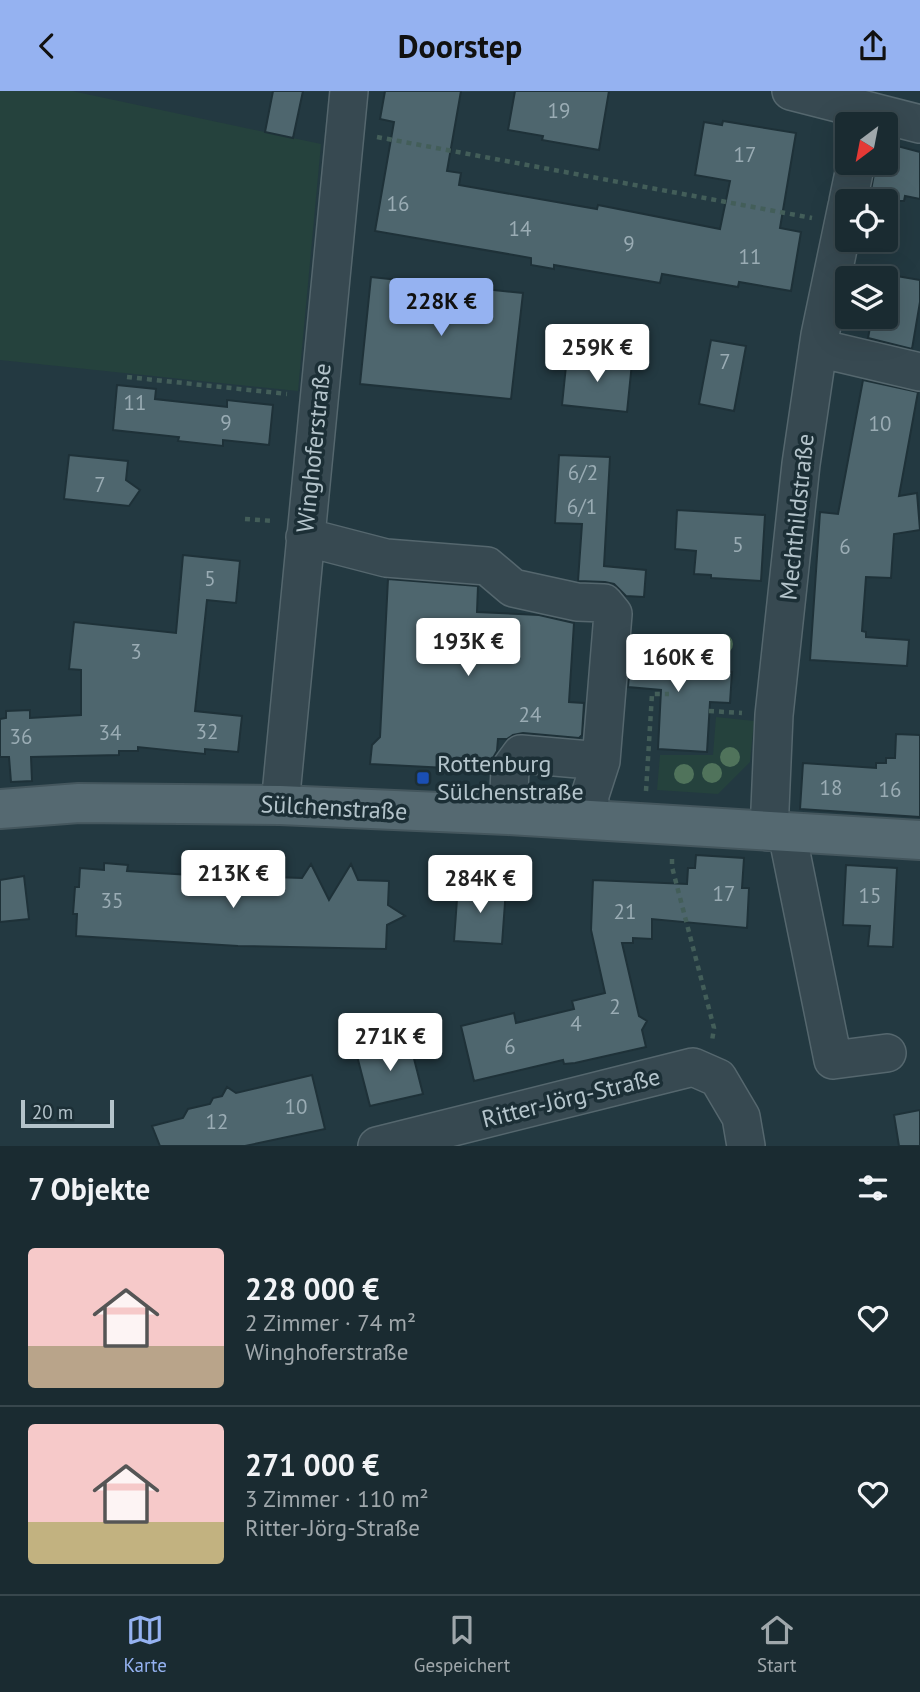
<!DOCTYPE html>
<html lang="de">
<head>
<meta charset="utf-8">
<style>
  body { margin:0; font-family:"PT Sans",sans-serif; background:#233339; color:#f1f3f6; height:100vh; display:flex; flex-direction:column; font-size:26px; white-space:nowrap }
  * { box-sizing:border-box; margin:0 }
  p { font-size:23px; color:#9fa7ab }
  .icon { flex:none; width:38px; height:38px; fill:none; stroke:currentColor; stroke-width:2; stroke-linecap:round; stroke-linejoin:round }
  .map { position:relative; height:1055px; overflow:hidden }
  .details { display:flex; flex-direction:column; background:#1a2b31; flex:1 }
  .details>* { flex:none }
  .needle { width:46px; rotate:212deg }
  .buttons { position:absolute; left:835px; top:21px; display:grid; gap:14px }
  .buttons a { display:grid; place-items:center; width:63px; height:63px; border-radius:7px; background:#1a2b31; box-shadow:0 7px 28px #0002,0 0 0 2px #38474d; font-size:35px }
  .scale { position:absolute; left:21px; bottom:18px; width:93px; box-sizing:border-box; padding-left:7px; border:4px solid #b4c4cb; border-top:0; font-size:19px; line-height:24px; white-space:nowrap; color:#b4c4cb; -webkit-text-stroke:5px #1c2f36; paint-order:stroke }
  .price { position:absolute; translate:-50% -60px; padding:0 16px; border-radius:7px; background:#fff; color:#222; font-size:23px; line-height:46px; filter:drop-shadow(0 2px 4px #0008) }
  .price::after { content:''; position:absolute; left:50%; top:42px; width:21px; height:16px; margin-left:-10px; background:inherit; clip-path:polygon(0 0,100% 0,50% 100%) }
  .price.on { background:#95b2f1; color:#111 }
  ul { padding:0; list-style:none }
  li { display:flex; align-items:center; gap:21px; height:175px; padding:0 28px }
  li+li { border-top:2px solid #38474d }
  li span { display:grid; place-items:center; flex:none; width:196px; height:140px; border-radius:7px; color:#555 }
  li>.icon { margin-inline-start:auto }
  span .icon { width:84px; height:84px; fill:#fffc; stroke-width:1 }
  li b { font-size:30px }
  h2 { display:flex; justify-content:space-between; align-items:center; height:84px; padding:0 28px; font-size:30px }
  header { display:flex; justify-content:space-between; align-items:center; height:91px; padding:0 28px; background:#95b2f1; color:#111; font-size:32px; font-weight:700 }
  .tab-bar { display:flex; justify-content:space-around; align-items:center; height:98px; border-top:2px solid #38474d; background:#1a2b31; font-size:19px; color:#9fa7ab }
  .tab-bar a { display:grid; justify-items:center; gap:4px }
  .tab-bar .on { color:#95b2f1 }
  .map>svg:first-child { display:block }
  .green { fill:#25423d }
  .building { fill:#4e666e; stroke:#1e3138; stroke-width:2 }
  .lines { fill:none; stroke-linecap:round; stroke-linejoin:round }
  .minor-casing { stroke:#55676e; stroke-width:40 }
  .major-casing { stroke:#44565d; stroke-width:42 }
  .path { stroke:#435e59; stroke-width:4.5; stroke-dasharray:5 5; stroke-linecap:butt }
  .minor { stroke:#374951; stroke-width:37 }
  .major { stroke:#556971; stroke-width:38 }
  .tree { fill:#50735b }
  .transit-dot { fill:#1a4fb4; stroke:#1c2f36; stroke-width:2.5 }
  .labels { text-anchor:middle; stroke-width:7; stroke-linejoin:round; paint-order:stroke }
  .number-label { font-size:21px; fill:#9aacb4 }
  .street-label { font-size:24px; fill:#b4c4cb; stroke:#1c2f36 }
  .poi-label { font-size:24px; fill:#b4c4cb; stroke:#1c2f36; text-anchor:start }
</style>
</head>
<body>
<header><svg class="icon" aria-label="back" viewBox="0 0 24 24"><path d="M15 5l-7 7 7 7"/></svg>Doorstep<svg class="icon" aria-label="share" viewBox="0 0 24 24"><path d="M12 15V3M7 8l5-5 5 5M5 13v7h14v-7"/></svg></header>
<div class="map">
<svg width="920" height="1055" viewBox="0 0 920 1055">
  <rect width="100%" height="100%" fill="#233941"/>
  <path class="green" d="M0 0H72L321 53 298 300 0 269Z
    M716 626 754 630 750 671 718 703 657 699 660 664H713Z"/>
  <path class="building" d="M273 0H303L293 47 265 41Z
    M385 0H461L447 80 461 82 459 94 597 118 598 114 720 138 730 90 695 84 704 31 722 34 723 30 796 42 780 137 801 141 791 200 739 191 738 196 662 183 660 192 554 174V178L531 174V167L375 140 394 31 380 28Z
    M515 0H609L599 59 542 49 543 45 508 39Z
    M886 52 920 61V108L905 105 904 110H869L876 72H886Z
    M879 182 920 189V211L912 258 868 247 872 226H886V187H878Z
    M371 186 523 202 511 308 360 293Z
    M711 249 746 255 734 320 699 313Z
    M567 265 632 272 627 321 562 314Z
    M863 289 918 301 899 405 917 402 920 439 894 443 891 487 866 486 862 540 866 541V546L909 549 907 575 810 569 820 421 838 423Z
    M117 294 156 298 155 308 227 316V309L273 314 269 354 223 349V355L178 350 179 346 113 339Z
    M69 364 128 370 126 389 140 399 129 415 64 408Z
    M559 364 610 366 604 475 646 479 644 506 626 505 614 493 605 491 578 490 582 433 555 432Z
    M677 419 765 424 761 490 711 487V484L694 483 696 460 675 458Z
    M183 464 240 470 236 512 207 509 195 620 242 625 238 661 205 658V663L138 656V660H119V664L31 666 32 690 11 691 9 666H0V628L6 627V620L30 619V627L81 624V579L69 578 74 531 176 542Z
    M388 488 478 495 477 521 539 524 574 532 569 611 584 612 582 644 579 647 523 642 513 644 507 648H498L497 660 486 679 370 673 372 654 380 646Z
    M632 547 675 550 673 577 732 581 730 612 710 611 707 661 658 658 661 599 628 596Z
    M896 643 920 644V726L800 718 803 672 876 677V672H886V667H895Z
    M696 764 744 767 742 797H749L747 837 652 828V848L633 847V852H622L639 925 647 930 642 939 646 956 575 972 564 973 563 969 474 990 461 935 514 922 516 932 574 918 572 910 605 902 591 839 593 789 687 793 688 777H695Z
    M104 772 128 774 127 780 272 789V786L302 787 311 773 329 809 351 773 358 789 389 790 388 814 405 825 387 834 386 858 238 855 76 845 77 823H73L75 796H79L80 777 104 779Z
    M846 774 897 777 893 856 868 855 870 835 843 834Z
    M24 785 29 828 0 831V789Z
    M458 794 506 798 502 853 454 850Z
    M409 948 423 1003 370 1015 356 961Z
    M312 984 325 1038 245 1055H160L152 1035 183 1027 188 1018 210 1013 213 1007 222 1005 227 996 236 1002Z
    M920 1019V1055H899L894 1024Z"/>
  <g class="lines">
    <defs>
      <path id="minor" d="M791 0 920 33
        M848 110 856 72
        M818 257 920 281
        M305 446 386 467 487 475 513 497 577 511 604 512 613 523 601 670 590 704 589 729
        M280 714 349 0
        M508 724 510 678 521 663 601 670
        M769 741 774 624 801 373 820 244 847 115
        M787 742 833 969 887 962
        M377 1055 693 976 718 987 741 1026 746 1055"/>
      <path id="major" d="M0 718 79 712 280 714 508 724 920 749"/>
    </defs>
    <use href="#minor" class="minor-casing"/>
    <use href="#major" class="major-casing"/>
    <path class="path" d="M377 46 812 127
      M127 286 287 303
      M245 428 274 430
      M709 620 742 622
      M646 700 652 603H669
      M672 768V776L714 937 712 950"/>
    <use href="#minor" class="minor"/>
    <use href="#major" class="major"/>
  </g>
  <g class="tree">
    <circle cx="723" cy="553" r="10"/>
    <circle cx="730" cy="666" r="10"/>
    <circle cx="712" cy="682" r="10"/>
    <circle cx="684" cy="683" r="10"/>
  </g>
  <rect class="transit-dot" x="416" y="680" width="14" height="14" rx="3.5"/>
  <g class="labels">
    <g class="number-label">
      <text x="559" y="27">19</text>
      <text x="745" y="71">17</text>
      <text x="398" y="120">16</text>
      <text x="520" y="145">14</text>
      <text x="629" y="160">9</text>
      <text x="750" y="173">11</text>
      <text x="725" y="278">7</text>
      <text x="135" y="319">11</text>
      <text x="226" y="339">9</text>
      <text x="880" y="340">10</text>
      <text x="583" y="389">6/2</text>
      <text x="100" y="401">7</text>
      <text x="582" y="423">6/1</text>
      <text x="738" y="461">5</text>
      <text x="845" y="463">6</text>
      <text x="210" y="495">5</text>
      <text x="136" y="568">3</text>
      <text x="530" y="631">24</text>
      <text x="207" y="648">32</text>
      <text x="110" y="649">34</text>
      <text x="21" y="653">36</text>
      <text x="831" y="704">18</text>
      <text x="890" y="706">16</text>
      <text x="724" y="810">17</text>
      <text x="870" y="812">15</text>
      <text x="112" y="817">35</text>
      <text x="625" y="828">21</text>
      <text x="615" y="923">2</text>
      <text x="576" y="940">4</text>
      <text x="510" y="963">6</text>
      <text x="296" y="1023">10</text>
      <text x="217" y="1038">12</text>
    </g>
    <g class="street-label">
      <text transform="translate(314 357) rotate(-84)" y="8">Winghoferstraße</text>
      <text transform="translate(797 426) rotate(-84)" y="8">Mechthildstraße</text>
      <text transform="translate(334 717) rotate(3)" y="8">Sülchenstraße</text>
      <text transform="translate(571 1007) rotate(-14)" y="8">Ritter-Jörg-Straße</text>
    </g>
    <g class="poi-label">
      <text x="437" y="681">Rottenburg<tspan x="437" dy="28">Sülchenstraße</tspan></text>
    </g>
  </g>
</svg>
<div class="buttons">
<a><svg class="needle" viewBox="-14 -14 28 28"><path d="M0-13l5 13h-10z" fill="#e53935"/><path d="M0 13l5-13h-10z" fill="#9fa7ab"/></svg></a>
<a><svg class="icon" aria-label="locate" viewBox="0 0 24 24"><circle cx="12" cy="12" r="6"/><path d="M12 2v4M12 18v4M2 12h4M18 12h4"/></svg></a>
<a><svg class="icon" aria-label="layers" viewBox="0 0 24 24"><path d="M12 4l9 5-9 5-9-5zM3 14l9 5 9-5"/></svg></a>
</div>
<div class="scale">20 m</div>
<b class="price on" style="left:441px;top:247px">228K €</b>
<b class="price" style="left:597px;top:293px">259K €</b>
<b class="price" style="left:468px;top:587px">193K €</b>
<b class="price" style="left:678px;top:603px">160K €</b>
<b class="price" style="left:233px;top:819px">213K €</b>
<b class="price" style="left:480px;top:824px">284K €</b>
<b class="price" style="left:390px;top:982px">271K €</b>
</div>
<section class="details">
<h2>7 Objekte<svg class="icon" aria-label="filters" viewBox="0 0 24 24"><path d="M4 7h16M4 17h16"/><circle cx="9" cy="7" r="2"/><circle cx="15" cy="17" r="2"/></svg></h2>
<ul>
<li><span style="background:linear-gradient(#f6c9c9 70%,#b9a48a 0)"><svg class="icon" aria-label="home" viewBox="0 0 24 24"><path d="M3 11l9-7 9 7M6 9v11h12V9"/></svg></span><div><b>228 000 €</b><p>2 Zimmer · 74 m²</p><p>Winghoferstraße</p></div><svg class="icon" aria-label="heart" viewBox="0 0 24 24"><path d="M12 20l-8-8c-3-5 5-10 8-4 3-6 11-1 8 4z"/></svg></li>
<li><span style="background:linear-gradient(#f6c9c9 70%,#c2b280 0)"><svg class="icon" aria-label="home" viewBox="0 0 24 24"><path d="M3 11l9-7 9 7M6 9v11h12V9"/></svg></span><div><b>271 000 €</b><p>3 Zimmer · 110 m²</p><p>Ritter-Jörg-Straße</p></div><svg class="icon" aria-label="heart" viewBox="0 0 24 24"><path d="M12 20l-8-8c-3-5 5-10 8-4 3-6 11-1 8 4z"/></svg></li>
</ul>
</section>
<nav class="tab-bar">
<a class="on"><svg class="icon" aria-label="map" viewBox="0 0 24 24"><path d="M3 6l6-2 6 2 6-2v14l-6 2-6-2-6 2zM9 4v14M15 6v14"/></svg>Karte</a>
<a><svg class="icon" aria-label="saved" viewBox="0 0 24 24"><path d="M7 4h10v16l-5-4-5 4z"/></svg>Gespeichert</a>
<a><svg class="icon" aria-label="home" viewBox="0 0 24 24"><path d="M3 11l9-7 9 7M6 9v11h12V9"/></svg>Start</a>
</nav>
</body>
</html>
